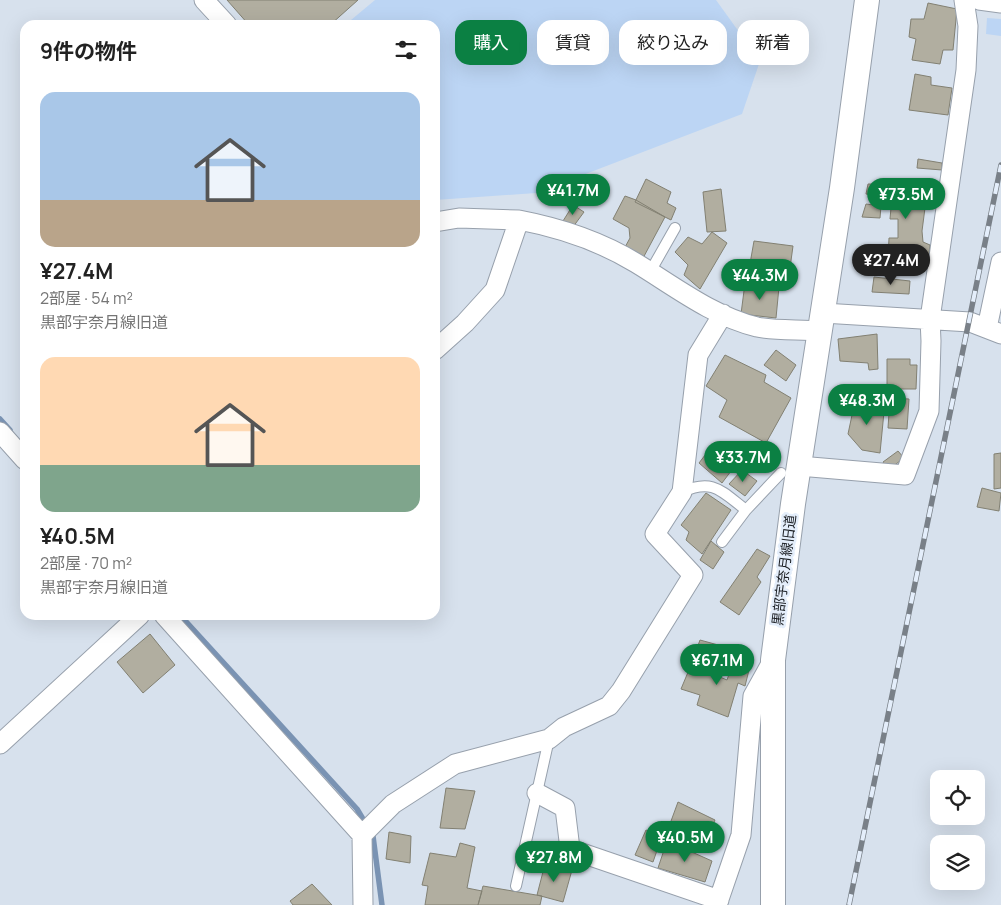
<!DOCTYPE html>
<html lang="ja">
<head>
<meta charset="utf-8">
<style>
  body { margin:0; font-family:Manrope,"Noto Sans JP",sans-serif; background:#f2f2f2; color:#222; height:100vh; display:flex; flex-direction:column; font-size:19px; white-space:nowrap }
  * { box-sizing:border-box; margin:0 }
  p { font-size:16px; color:#767676 }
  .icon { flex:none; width:28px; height:28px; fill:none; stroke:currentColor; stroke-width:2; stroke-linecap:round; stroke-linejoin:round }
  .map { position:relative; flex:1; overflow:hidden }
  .drawer { position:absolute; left:20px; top:20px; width:420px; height:600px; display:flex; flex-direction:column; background:#fff; border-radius:15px; box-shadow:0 5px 20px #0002 }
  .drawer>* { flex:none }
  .hud { position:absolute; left:455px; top:20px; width:470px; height:45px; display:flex; gap:10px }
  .controls { position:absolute; left:930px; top:770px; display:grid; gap:10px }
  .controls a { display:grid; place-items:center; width:55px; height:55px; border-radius:10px; background:#fff; box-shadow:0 5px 20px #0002; font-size:25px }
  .price { position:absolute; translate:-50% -42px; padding:0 11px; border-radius:18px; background:#0b8043; color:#fff; font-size:16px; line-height:32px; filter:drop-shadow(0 1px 2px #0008) }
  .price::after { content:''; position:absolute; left:50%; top:30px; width:15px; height:11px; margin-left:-8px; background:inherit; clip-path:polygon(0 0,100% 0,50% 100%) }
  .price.on { background:#222; color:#fff }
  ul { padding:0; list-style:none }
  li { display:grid; align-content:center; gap:10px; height:265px; padding:0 20px }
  li span { display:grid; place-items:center; height:155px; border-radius:15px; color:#555 }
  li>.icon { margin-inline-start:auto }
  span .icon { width:90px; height:90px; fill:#fffc; stroke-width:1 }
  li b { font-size:21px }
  h2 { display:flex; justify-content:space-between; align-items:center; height:60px; padding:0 20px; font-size:21px }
  .pill { padding:0 18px; border-radius:15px; background:#fff; box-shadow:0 5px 20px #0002; font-size:18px; line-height:45px }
  .pill.on { background:#0b8043; color:#fff }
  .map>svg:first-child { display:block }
  .green { fill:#bcd5f4 }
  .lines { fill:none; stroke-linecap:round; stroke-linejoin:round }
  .stream { stroke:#7a93b3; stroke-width:5.5 }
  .building { fill:#b1aea0; stroke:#828072 }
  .service-casing { stroke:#97a0ac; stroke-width:12 }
  .minor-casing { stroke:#97a0ac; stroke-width:21 }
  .tertiary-casing { stroke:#97a0ac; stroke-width:26 }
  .service { stroke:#fff; stroke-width:10 }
  .minor { stroke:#fff; stroke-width:19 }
  .tertiary { stroke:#fff; stroke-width:24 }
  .rail-casing { stroke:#798088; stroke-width:5.5 }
  .rail { stroke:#e4eefb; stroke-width:4; stroke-dasharray:11; stroke-linecap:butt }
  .labels { text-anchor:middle; stroke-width:5; stroke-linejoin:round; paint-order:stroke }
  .street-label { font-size:14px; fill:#1b1e23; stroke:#e4eefb }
</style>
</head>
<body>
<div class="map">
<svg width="1001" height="905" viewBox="0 0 1001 905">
  <rect width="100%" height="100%" fill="#d7e1ed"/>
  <path class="green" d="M375 0H716L760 61 742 114 536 193 435 200V25H345Z
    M987 18 1001 19V36L986 34Z"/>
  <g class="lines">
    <path class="stream" d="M0 419 10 430
      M180 615 357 809 373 836 382 905"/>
  </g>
  <path class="building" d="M227 0H358L330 25H249Z
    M928 3 957 9 953 50H943L940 64 912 60 916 39 909 37 911 19H924Z
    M915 74 931 77V85L952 88 948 115 909 110Z
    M918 159 942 163V170L917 168Z
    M646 179 671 192 667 203 676 208 671 220 635 202Z
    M868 184 928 185 922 231 923 242 930 245 928 261 888 260 889 238H898V219H890L892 197 866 194Z
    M721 189 726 231 707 232 703 192Z
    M625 196 636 200 665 217 642 260 624 249 630 238 629 228 613 219Z
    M866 204 881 206 880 218 862 217Z
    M573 205 584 212 573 227 563 221Z
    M712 232 727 243 700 289 684 275 688 265 675 252 688 237 702 244Z
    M754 241 793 246 790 268 771 265 768 277 748 275Z
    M874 277 910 281 909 294 872 292Z
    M745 283 779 287 776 318 741 314Z
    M877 334 878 369 869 370 868 363 840 361 838 339Z
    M776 350 796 365 786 381 764 365Z
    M725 355 766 375 764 382 791 398 766 443 719 417 727 400 706 386Z
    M887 359H910V365H917L916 389H887Z
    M890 398 909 399 907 429 888 428Z
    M855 401 875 402V411L884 412 880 453 862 450 848 434Z
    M715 442 733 454 727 461 734 467 722 483 699 463Z
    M898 451 904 458 888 470 883 462Z
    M1001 453V488L994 489V454Z
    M742 470 757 481 745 496 729 484Z
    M982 488 1001 493 999 511 977 507Z
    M706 493 731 510 702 554 686 540 689 532 681 525Z
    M711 541 724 552 713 569 700 560Z
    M757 549 770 556 757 577 761 582 739 615 720 602Z
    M150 634 175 665 143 693 117 662Z
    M700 640 729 648 720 675 691 665Z
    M735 657 751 662 745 686 738 683 728 717 697 705 700 695 681 689 691 665 727 680Z
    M446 788 475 791 465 829 440 828Z
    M678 802 715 820 703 846 667 832Z
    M646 830 662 836 653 862 635 855Z
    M389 832 411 836 410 863 386 859Z
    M667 841 712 861 705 882 658 868Z
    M460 843 475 847 467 888 482 891 478 905H425L428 886 422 885 430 853 456 857Z
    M545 864 572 870 563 902 537 895Z
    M312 884 332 905H293L290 901Z
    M483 886 542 896 540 905H478Z"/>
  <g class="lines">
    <defs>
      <path id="service" d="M650 272 675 228
        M682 492C713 478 721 491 746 510L781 473
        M722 542 746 510
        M516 886 549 739"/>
      <path id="minor" d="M204 0 227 25
        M979 0 1001 3
        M435 222 459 218 519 220
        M823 313 970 322 1001 334
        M987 328 1001 262
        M435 350 465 323 495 290 519 220C561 228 600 241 636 263 674 286 712 316 757 327 777 331 800 329 821 331
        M0 432 25 460
        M799 466 905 475 929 411 931 341 930 319 966 70 968 26 964 0
        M164 615 362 835 363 905
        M0 744 140 615
        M537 793 565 808 570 849 719 900
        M362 835 393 804 455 764 549 739 564 727 609 706 621 691 693 575 655 534 682 492 698 355 723 314
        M717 905 741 835 753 696 773 660"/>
      <path id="tertiary" d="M773 905V660L793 504 842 188 867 0"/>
    </defs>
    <use href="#service" class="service-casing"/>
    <use href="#minor" class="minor-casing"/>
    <use href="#tertiary" class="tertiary-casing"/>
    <use href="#service" class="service"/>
    <use href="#minor" class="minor"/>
    <use href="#tertiary" class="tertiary"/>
    <defs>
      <path id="rail" d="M849 905 1001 165"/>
    </defs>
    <use href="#rail" class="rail-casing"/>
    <use href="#rail" class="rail"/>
  </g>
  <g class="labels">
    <g class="street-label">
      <text transform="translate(784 570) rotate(-83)" y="5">黒部宇奈月線旧道</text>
    </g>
  </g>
</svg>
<div class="controls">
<a><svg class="icon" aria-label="locate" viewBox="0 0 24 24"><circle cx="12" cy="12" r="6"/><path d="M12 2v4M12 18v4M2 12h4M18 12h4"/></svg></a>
<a><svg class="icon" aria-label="layers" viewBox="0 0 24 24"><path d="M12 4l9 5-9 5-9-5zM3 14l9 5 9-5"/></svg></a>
</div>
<b class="price" style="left:573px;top:216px">¥41.7M</b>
<b class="price" style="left:906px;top:220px">¥73.5M</b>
<b class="price on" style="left:891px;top:286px">¥27.4M</b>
<b class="price" style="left:760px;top:301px">¥44.3M</b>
<b class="price" style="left:867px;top:426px">¥48.3M</b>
<b class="price" style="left:743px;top:483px">¥33.7M</b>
<b class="price" style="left:717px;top:686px">¥67.1M</b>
<b class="price" style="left:685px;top:863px">¥40.5M</b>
<b class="price" style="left:554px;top:883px">¥27.8M</b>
<div class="hud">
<a class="pill on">購入</a>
<a class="pill">賃貸</a>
<a class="pill">絞り込み</a>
<a class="pill">新着</a>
</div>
<section class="drawer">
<h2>9件の物件<svg class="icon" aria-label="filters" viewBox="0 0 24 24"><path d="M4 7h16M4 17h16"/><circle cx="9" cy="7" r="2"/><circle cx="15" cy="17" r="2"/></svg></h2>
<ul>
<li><span style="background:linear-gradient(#a9c7e8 70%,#b9a48a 0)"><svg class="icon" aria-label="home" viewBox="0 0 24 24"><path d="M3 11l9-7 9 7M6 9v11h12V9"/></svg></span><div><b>¥27.4M</b><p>2部屋 · 54 m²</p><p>黒部宇奈月線旧道</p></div></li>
<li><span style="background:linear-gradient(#ffd9b3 70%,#7fa58c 0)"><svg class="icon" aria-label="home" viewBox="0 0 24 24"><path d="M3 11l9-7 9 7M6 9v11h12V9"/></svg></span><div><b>¥40.5M</b><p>2部屋 · 70 m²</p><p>黒部宇奈月線旧道</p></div></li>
</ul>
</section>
</div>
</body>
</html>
